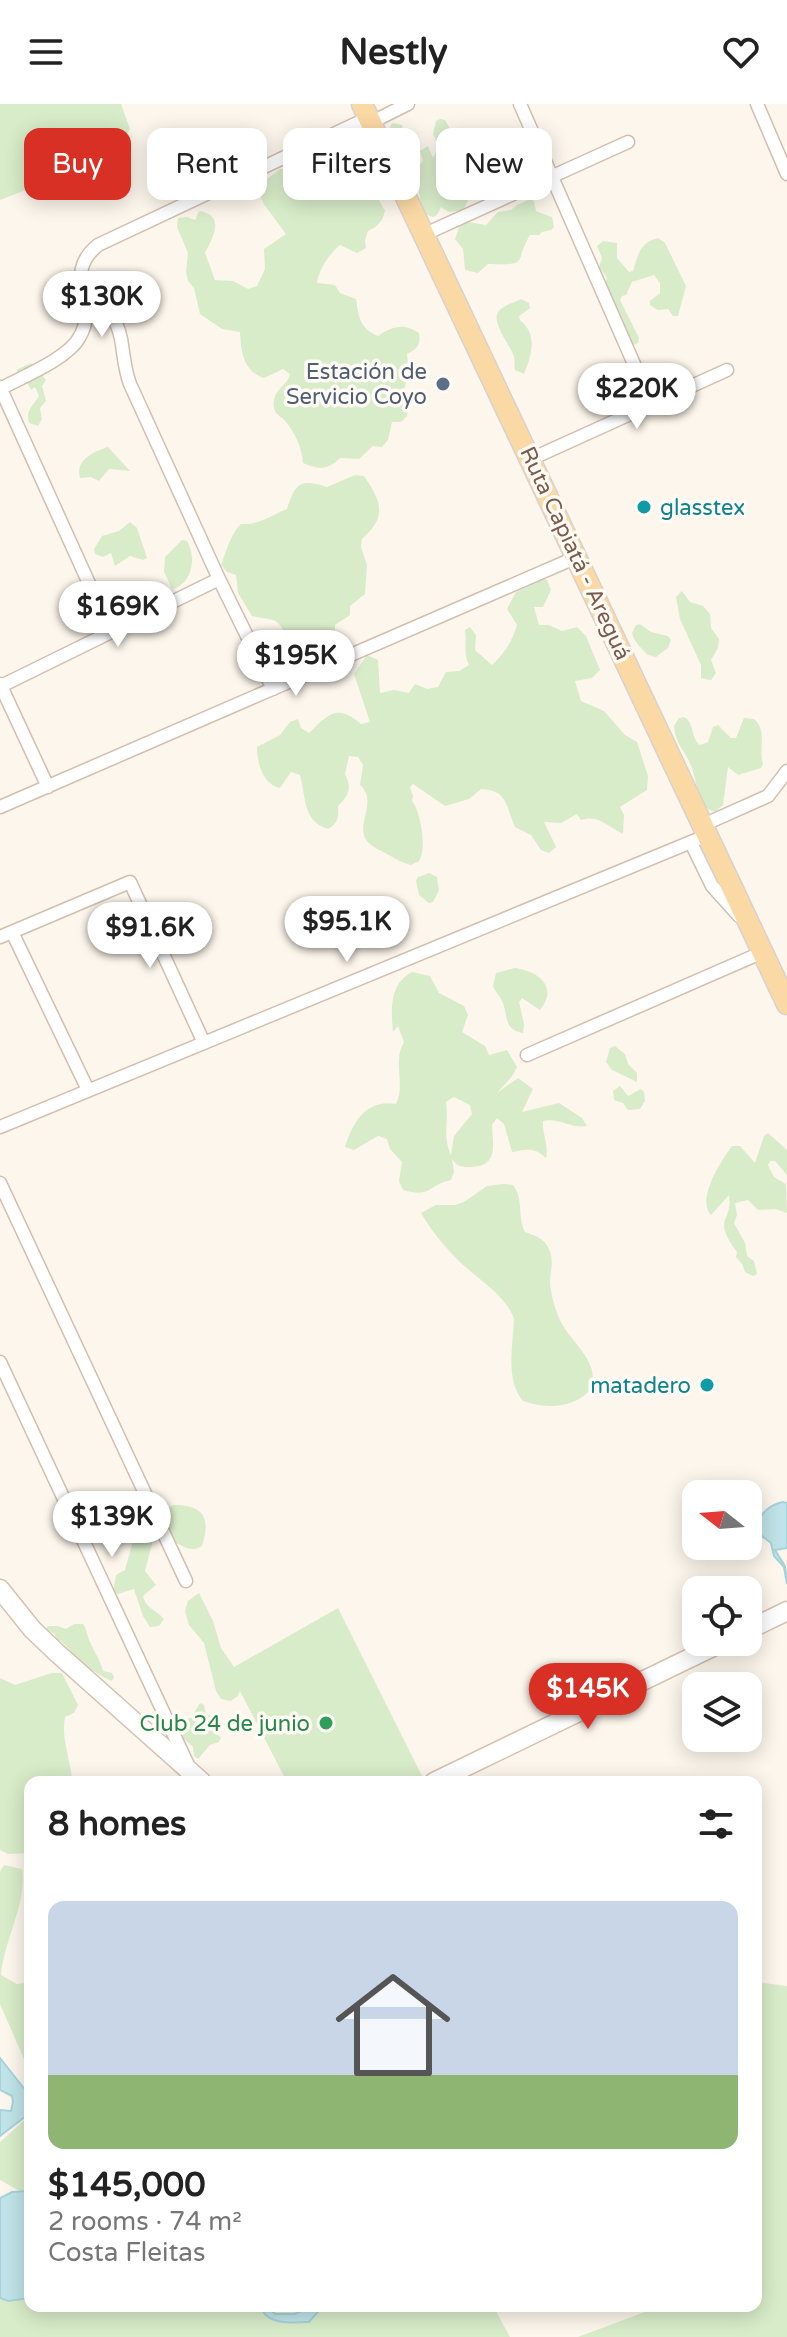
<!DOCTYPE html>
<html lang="en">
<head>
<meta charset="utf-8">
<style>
  body { margin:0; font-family:"Varela Round",sans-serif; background:#f6f6f6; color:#222; height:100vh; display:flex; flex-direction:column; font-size:30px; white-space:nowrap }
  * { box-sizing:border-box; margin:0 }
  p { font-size:26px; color:#767676 }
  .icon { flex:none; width:44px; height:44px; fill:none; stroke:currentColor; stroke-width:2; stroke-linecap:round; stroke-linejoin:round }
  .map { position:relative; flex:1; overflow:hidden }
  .panel { position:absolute; left:24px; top:1672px; width:738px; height:536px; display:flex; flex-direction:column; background:#fff; border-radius:16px; box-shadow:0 4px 20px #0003 }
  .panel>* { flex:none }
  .guide { position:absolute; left:24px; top:24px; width:740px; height:72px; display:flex; gap:16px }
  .needle { width:52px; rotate:287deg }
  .controls { position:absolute; left:682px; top:1376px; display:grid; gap:16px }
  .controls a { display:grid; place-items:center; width:80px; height:80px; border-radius:16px; background:#fff; box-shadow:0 4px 20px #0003; font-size:40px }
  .price { position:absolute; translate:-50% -68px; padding:0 18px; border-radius:28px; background:#fff; color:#222; font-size:26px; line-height:52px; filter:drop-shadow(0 2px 4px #0008) }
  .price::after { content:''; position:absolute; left:50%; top:48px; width:24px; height:18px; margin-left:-12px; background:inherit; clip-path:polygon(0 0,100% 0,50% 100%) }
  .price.selected { background:#d93025; color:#fff }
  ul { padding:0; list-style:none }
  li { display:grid; align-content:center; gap:16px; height:424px; padding:0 24px }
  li+li { border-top:2px solid #e0e0e0 }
  li span { display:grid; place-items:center; height:248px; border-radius:16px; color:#555 }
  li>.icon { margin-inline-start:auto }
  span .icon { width:144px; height:144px; fill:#fffc; stroke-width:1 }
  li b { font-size:34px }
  h2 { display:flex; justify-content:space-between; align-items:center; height:96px; padding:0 24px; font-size:34px }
  .pill { padding:0 28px; border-radius:16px; background:#fff; box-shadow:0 4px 20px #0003; font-size:28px; line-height:72px }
  .pill.selected { background:#d93025; color:#fff }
  header { display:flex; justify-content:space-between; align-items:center; height:104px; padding:0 24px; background:#fff; font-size:36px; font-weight:700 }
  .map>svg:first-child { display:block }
  .green { fill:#d8ecc9; fill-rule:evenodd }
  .water { fill:#bfe3e8; stroke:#a5d3da; stroke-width:2 }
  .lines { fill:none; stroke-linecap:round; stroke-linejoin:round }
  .street-casing { stroke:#d1beb0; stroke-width:15 }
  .secondary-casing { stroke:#d6c0b0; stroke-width:21 }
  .primary-casing { stroke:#dad1cd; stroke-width:23 }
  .street { stroke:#fff; stroke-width:12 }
  .secondary { stroke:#fff; stroke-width:18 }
  .primary { stroke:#fbd9a5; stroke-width:20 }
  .service-dot { fill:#5c6f8a; stroke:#fffaf3; stroke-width:3 }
  .culture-dot { fill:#0f9aa8; stroke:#fffaf3; stroke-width:3 }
  .leisure-dot { fill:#2e9e5b; stroke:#fffaf3; stroke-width:3 }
  .labels { text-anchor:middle; stroke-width:7; stroke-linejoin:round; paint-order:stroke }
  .service-label { font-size:22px; fill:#4e5e75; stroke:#fffaf3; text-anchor:end }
  .culture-label { font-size:22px; fill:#0d838f; stroke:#fffaf3; text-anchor:start }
  .street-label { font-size:22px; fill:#7a5c4d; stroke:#fffaf3 }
  .leisure-label { font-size:22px; fill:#27864d; stroke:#fffaf3; text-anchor:end }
</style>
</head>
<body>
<header><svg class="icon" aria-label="menu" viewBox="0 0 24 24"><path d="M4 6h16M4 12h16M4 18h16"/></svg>Nestly<svg class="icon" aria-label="heart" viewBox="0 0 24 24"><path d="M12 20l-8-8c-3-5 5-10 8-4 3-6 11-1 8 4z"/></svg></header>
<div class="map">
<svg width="787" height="2233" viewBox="0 0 787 2233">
  <rect width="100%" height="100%" fill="#fdf6ec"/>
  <path class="green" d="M0 0H121L130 25 112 53 0 96Z
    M440 15 445 16 457 37 465 32 474 31 479 44 489 47 493 53 492 58 484 59 478 55 476 58 481 70 496 79 501 87 499 94 483 89 471 91 463 106 449 108 441 103 437 111 433 113 424 110C420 101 421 94 418 85 413 65 393 44 390 22L393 19 402 21 405 40 412 45 417 58 421 60 423 56 420 47 428 42 433 54 439 43 433 30 436 17Z
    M510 28 527 44 532 57 530 61 521 62 514 68 504 62 499 40 502 31Z
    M351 35 360 39C362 50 378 99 385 106 383 117 379 122 368 127L365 136 366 144 357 149 340 141C329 150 319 165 317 179L335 181 340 189 356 195C359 213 359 224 378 232 393 222 403 219 419 229 421 241 417 245 407 250L409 268 404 286 410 293 407 312 401 318H392L388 336 382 343 373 342 359 355 340 354C328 366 319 366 303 359 302 344 295 329 286 318 283 314 279 312 276 309 274 306 273 300 274 296 276 284 288 281 290 270L283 265 264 274C243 267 241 247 240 228L222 225 200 210 194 184 188 177 186 168 188 149 177 123 178 114 187 113 195 116 199 107C226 111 213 133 205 149L215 176 233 177 248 185 257 182 265 165 264 145 286 130 263 99 258 82 280 65 307 67 327 49Z
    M530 95 534 97 536 107 552 113 554 123 551 126 542 128 539 131H530C513 160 531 161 488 160L478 169 465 166 463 145 455 135 460 121 469 118 486 121 498 108 511 106 517 101Z
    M658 134 665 139 686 182 678 212H673L668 205 658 206 650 201V197L660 189V179L654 171 632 178 626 191 622 192 620 196 639 234 638 239 630 242 619 211 608 196 603 182 607 174 599 163 602 154 597 142 603 137 617 139V154L629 168 633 167C638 151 640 138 658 134Z
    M521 195 529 199 530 204 519 212 520 216C538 231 532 250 524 270L515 266C514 262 515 258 514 253 513 245 489 217 499 207 505 200 514 199 521 195Z
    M31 259 46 276 42 282 46 297 40 304 42 315 38 322 29 319C25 307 33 302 39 292L35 283 31 286 27 278 16 266Z
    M108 343 130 367 109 365 99 377 91 373 80 374C75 355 94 348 108 343Z
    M355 371 364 372C382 398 387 413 362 435L361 443 367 461 365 490 350 502V511L335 521V530L341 536V546L334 554 326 550 320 543 313 548 310 560 306 563 279 570 272 563 259 537 262 536 270 544 281 541 286 545 289 543 291 538C274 511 280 518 252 512L238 489 236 471 227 468 221 461C226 448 231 429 241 420 260 421 271 411 287 405 296 378 300 375 327 383Z
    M130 418 137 424 147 454 143 456 130 452 115 462 111 449 103 453 95 450 94 445 102 432 119 427Z
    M182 436 187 437C197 453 192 481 172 485L164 468 165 453Z
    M572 463 696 728H694L569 465Z
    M539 472 547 476 551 486 543 503H534L539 521H549L562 527 577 523 586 532 600 566 592 574 575 577 581 597 604 607 625 631 637 638 648 672 647 686 620 703 624 711 623 730C607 722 598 710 581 716L577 710 561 719 544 718 556 743 549 749 541 746 531 731 515 723C506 703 508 686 481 685L469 695 445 702 413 680 410 683 413 692 412 697C421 708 427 745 419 757L411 761C402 759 395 754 387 750 382 747 374 744 370 740 351 724 380 698 360 681L363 661 358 653 349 652 345 670C352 683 349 692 338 702 339 713 338 719 328 725 302 717 306 692 300 671L291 668 280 684C263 681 257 659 257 643L280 631 290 618 298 615 301 624 309 629C329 609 338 600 361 620L370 618 354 570 367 551 378 556 380 589 394 586 409 589 415 580 427 585 438 583 446 568 459 567 469 561C463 550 467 538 465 526L470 523 476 531 475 546 492 561C504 550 512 538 517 521L507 505 516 488 533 480Z
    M682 487 690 498 703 502 710 510 711 524 719 535 718 544 711 556 716 569 711 576 701 574V561L680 515 676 493Z
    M640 520 651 528 668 532 671 536 668 544 656 553 648 551C642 545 634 538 632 529L636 521Z
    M684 613C695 619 690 633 700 641L708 638 713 623 718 621 731 634H736L744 614 754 615C768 627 758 644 763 660L761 664 738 671 728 663 723 701 716 707H711C696 697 697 674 690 659 683 645 675 638 674 622L679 614Z
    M429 769 437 773 439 786 433 798 429 799 419 791 416 777 418 773Z
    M325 800H334L345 814 346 822 325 839 318 835 308 836 297 811Z
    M515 864C538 867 559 883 540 906L522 894 519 898 524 920 523 929C504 926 508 913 503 899 501 893 495 888 493 882L496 869Z
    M412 868 430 872 439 889 464 902 468 911 462 928 485 942 489 951 507 946 517 963 513 971 497 989 518 974 533 985 522 1008 559 999 582 1014 587 1022C571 1025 559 1013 543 1017 542 1030 549 1041 546 1054 535 1043 526 1045 512 1048L504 1020 497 1014 492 1021C493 1042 499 1064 468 1063 460 1063 456 1061 452 1055L454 1068 451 1076C426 1082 432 1094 403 1086L399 1077 402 1058 390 1045 387 1035 378 1032 354 1046 345 1043C353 1018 366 995 396 1000 406 979 392 959 404 938L398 922 393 928C391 906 389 880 412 868ZM454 993 470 1001 472 1010 454 1032 451 1051C442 1030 449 1020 446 998Z
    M615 942 625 950 628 960 637 969V978L612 966 606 958 610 944Z
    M620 982 628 992 641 985 644 988 645 997 640 1005 628 1006 623 999 614 996 613 987Z
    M768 1029 787 1046V1071L775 1057H770L768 1061 774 1073 786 1080 787 1109 776 1105 758 1106 748 1096 735 1099 737 1111 734 1119 745 1139 747 1152 754 1157 757 1170 753 1172 745 1168 742 1160 736 1153 737 1148C711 1113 733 1119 729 1091L711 1111C696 1095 721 1057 732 1042H740L755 1059 764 1032Z
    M504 1080 513 1081C524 1095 517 1112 525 1128 533 1131 541 1133 546 1140 555 1153 551 1163 550 1177 550 1188 555 1204 559 1214 569 1238 601 1256 591 1285 574 1305 546 1305 523 1297 505 1275 513 1242 514 1215 505 1189 475 1174 457 1155 444 1142 430 1125 421 1109L436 1101H455L464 1098 487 1082Z
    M174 1401C204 1401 211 1414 202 1442 185 1453 175 1429 153 1436L145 1467 156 1481 143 1492C145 1504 157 1506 164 1515L159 1522 150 1523 143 1512 134 1485 118 1490 113 1488 116 1471 125 1466 134 1433 149 1422 165 1404Z
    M199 1489 213 1517 221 1544 234 1563 338 1504 422 1672 409 1678H287L240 1587 237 1593 230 1597 221 1595 216 1587 204 1539 189 1521 185 1507 188 1497Z
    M74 1520H83C88 1527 87 1534 91 1540 95 1549 100 1556 103 1567L112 1569 114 1573 112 1577C100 1572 85 1563 75 1552 69 1545 65 1539 56 1535L55 1530 47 1526V1522H58L66 1525Z
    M52 1569H62L78 1601 74 1609 65 1613C61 1634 70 1654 72 1675L75 1678H30V1749L8 1750 0 1746V1574L15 1581Z
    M200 1599 204 1601 206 1610 214 1613 215 1627 221 1634 219 1638 210 1641 198 1655 194 1652 193 1643 183 1634 182 1615 191 1614Z
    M4 1761 22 1765C27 1801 4 1835 1 1871L17 1880 30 1878V1969L0 1900V1768Z
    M756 1878 787 1882V2233H578L661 2202H756Z
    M30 2011V2085L23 2089 0 2076V2038Z
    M30 2118V2202H493L510 2233H0V2140Z"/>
  <path class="water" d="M783 1398 787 1399V1444L775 1446 785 1462 787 1480 784 1463 774 1452 771 1439 758 1429C755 1413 768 1401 783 1398Z
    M0 1954 30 1992V2009L0 2032V2006L11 2007 13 1998 12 1992 0 1986Z
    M30 2087V2194L8 2197 0 2194V2094L12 2088Z
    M261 2202H267L275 2210H295L312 2202H323L309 2218C293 2219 265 2221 261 2202Z"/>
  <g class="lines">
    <defs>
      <path id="street" d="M520 0 652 301
        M757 0 787 70
        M372 18 408 0
        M425 130 628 38
        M81 177C99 189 117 213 121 235 124 251 124 264 130 280L219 475 273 585
        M0 283 111 528
        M0 285C22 273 67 255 79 234 101 198 60 172 98 141L370 13
        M531 355 727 266
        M0 580 48 683
        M1 582 219 475
        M0 703 577 453
        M703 721 768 692 787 667
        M694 745 712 782 739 812
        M12 828 88 986
        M0 833 130 778 204 939
        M527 951 763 848
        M0 1023 708 731
        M0 1079 186 1477
        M0 1258 188 1661"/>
      <path id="secondary" d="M0 1485 32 1525 56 1548 202 1678
        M748 1526 787 1507
        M434 1678 723 1538"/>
      <path id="primary" d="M362 0 787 900"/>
    </defs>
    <use href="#street" class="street-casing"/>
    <use href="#secondary" class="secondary-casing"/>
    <use href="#primary" class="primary-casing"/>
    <use href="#street" class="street"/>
    <use href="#secondary" class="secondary"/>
    <use href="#primary" class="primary"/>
  </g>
  <circle class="service-dot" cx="443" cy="280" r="8"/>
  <g class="culture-dot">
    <circle cx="644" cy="403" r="8"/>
    <circle cx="707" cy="1281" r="8"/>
  </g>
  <circle class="leisure-dot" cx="326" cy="1619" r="8"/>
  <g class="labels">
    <g class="service-label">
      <text x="427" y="275">Estación de<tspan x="427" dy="25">Servicio Coyo</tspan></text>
    </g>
    <g class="culture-label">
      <text x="660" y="411">glasstex</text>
      <text x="691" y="1289" text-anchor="end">matadero</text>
    </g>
    <g class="street-label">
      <text transform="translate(576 449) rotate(65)" y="8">Ruta Capiatá - Areguá</text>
    </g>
    <g class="leisure-label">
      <text x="310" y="1627">Club 24 de junio</text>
    </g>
  </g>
</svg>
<div class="controls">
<a><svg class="needle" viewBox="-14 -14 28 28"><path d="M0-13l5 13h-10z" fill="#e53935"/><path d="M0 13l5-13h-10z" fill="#767676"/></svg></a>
<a><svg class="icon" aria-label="locate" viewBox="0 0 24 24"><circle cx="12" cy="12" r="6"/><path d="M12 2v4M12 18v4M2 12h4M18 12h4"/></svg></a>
<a><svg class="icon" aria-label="layers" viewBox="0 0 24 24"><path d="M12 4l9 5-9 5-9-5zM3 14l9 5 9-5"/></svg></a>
</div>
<b class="price" style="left:102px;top:235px">$130K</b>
<b class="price" style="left:637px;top:327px">$220K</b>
<b class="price" style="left:118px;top:545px">$169K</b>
<b class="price" style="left:296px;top:594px">$195K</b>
<b class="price" style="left:347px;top:860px">$95.1K</b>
<b class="price" style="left:150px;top:866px">$91.6K</b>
<b class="price" style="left:112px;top:1455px">$139K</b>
<b class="price selected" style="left:588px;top:1627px">$145K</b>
<div class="guide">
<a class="pill selected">Buy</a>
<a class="pill">Rent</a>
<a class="pill">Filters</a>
<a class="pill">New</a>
</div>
<section class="panel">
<h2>8 homes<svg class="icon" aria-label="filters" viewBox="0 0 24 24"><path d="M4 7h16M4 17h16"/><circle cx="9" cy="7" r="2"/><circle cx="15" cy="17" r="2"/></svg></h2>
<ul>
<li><span style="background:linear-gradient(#c9d6e8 70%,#8fb573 0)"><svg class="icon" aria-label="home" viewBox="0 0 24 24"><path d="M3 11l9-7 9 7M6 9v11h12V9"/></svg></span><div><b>$145,000</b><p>2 rooms · 74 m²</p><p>Costa Fleitas</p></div></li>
</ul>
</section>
</div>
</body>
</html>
